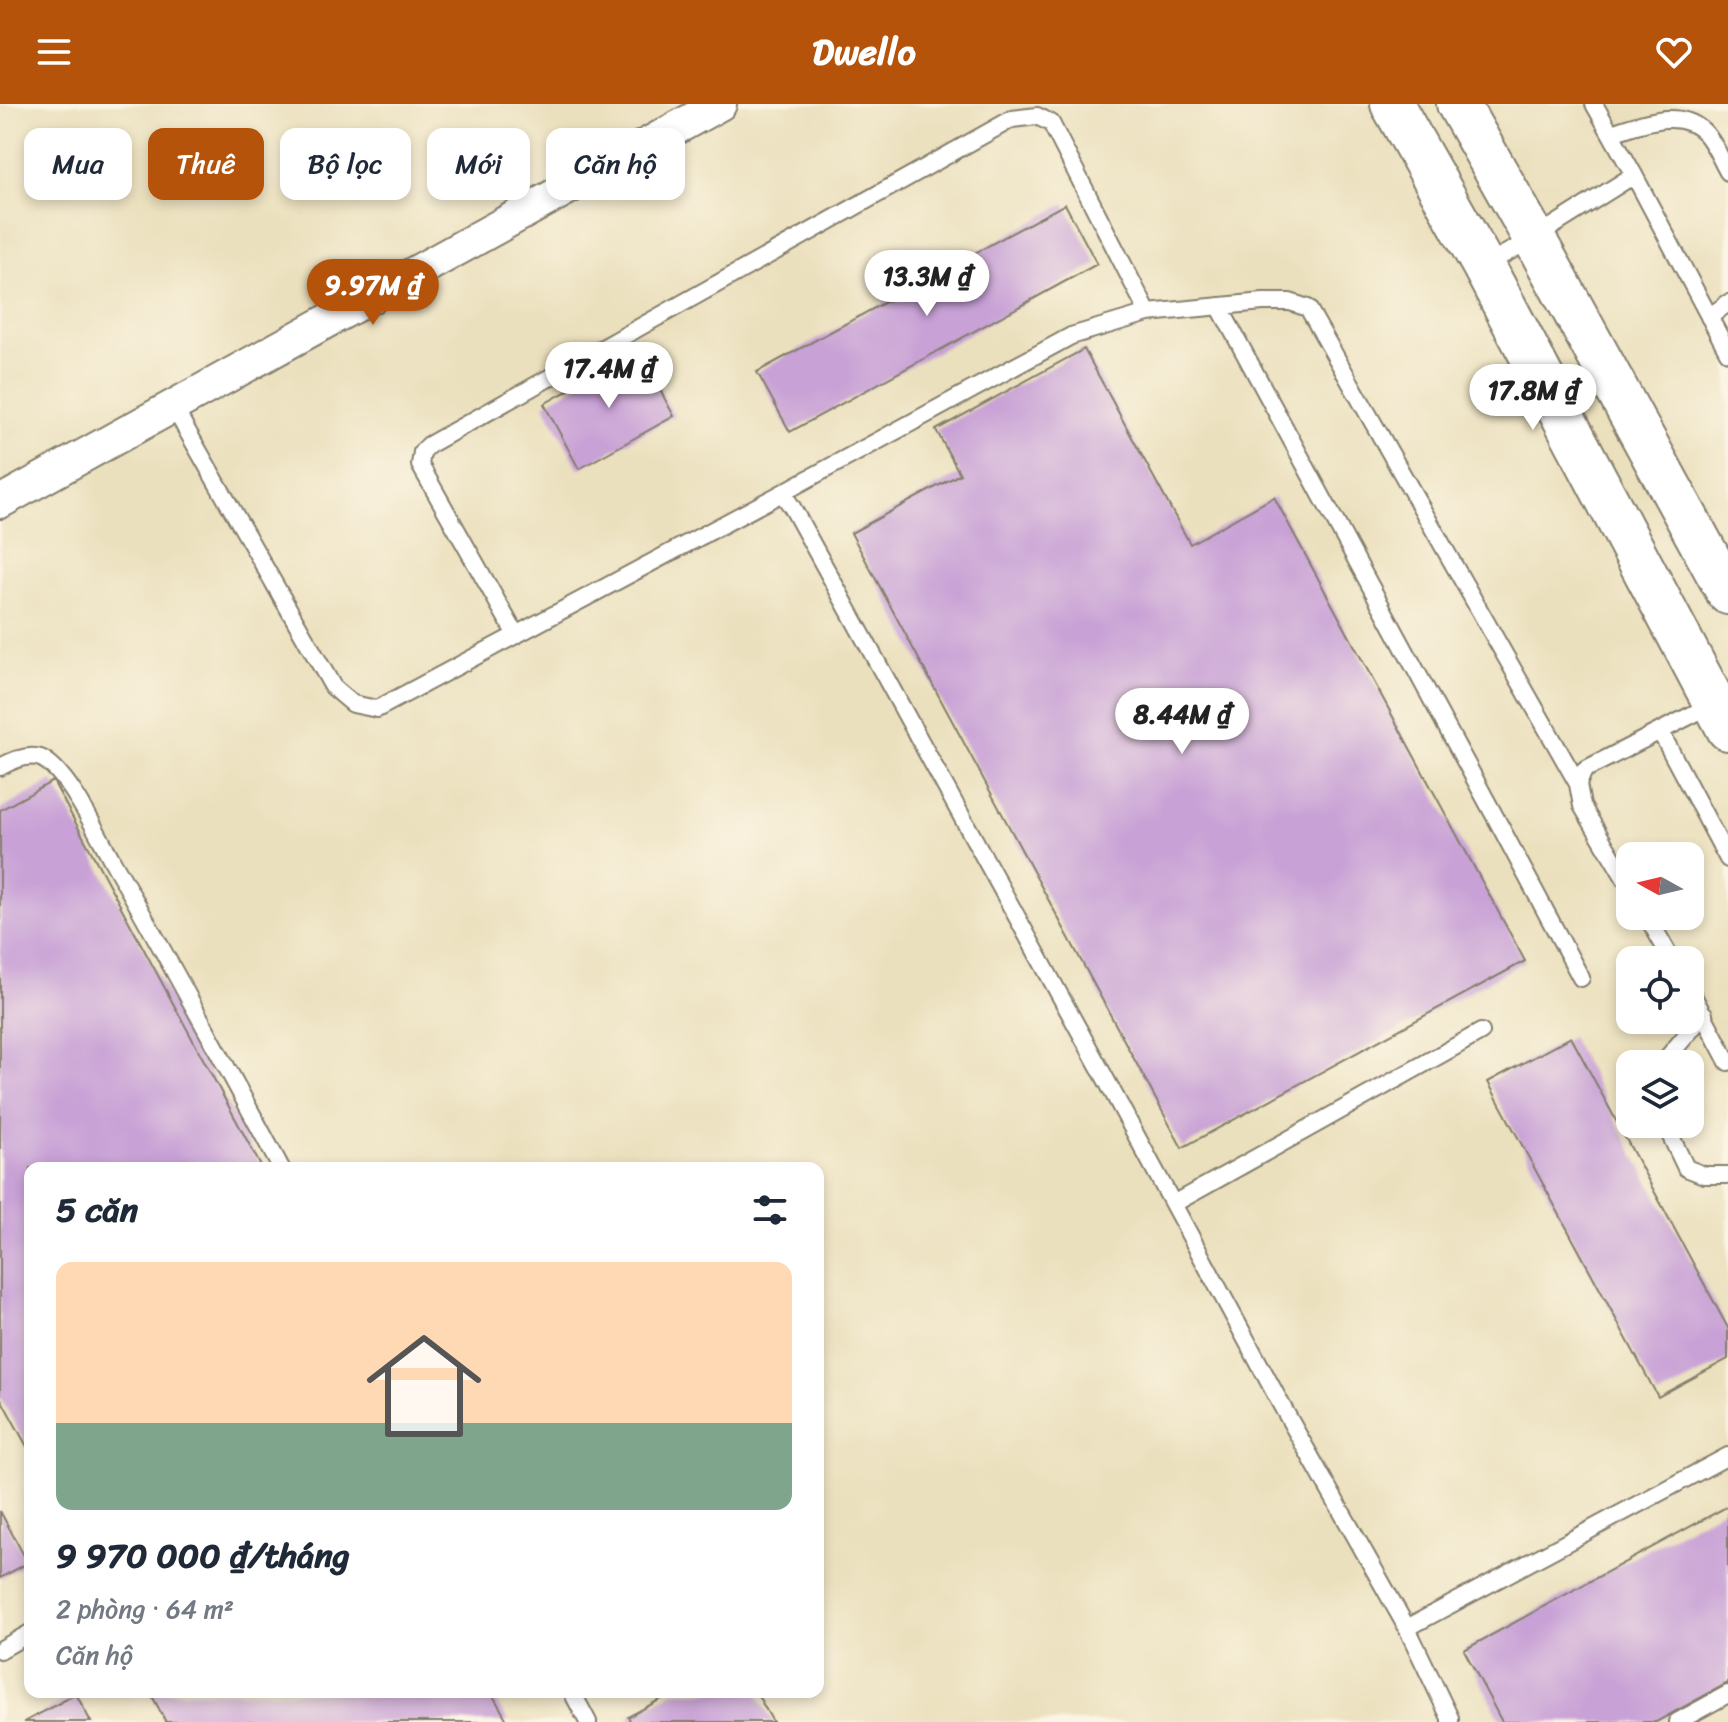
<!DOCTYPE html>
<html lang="vi">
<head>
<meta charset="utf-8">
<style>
  body { margin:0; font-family:Sriracha,sans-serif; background:#f6f6f7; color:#1f2937; height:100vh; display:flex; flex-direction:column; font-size:30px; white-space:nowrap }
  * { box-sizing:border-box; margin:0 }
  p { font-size:26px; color:#747a83 }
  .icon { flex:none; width:44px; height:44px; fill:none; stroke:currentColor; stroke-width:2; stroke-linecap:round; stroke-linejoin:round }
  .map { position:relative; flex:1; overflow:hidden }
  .side { position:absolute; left:24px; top:1058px; width:800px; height:536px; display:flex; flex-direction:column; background:#fff; border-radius:16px; box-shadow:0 4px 12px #0003 }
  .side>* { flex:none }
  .hud { position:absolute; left:24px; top:24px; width:800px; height:72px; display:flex; gap:16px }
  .needle { width:52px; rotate:278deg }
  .tools { position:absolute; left:1616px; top:738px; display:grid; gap:16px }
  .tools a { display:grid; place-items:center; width:88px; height:88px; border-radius:16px; background:#fff; box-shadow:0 4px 12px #0003; font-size:40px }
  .price { position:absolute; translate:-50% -68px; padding:0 18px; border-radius:28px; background:#fff; color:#222; font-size:26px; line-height:52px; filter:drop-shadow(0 2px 4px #0008) }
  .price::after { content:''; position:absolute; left:50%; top:48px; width:24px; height:18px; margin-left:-12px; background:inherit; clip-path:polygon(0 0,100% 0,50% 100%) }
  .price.active { background:#b45309; color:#fff }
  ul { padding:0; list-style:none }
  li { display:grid; align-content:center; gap:16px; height:424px; padding:0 32px }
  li+li { border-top:2px solid #e0e1e3 }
  li span { display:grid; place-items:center; height:248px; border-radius:16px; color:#555 }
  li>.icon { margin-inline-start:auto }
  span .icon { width:144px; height:144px; fill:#fffc; stroke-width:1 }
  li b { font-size:34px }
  h2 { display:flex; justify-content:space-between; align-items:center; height:96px; padding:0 32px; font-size:34px }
  .chip { padding:0 28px; border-radius:16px; background:#fff; box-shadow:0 4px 12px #0003; font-size:28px; line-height:72px }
  .chip.active { background:#b45309; color:#fff }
  header { display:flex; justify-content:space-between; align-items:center; height:104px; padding:0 32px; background:#b45309; color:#fff; font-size:36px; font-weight:700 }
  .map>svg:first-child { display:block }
  .building { fill:#c8a1d6 }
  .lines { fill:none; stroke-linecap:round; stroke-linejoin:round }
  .service-casing { stroke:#847e6c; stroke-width:20 }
  .minor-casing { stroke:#847e6c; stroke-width:36 }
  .tertiary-casing { stroke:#847e6c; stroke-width:46 }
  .service { stroke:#fff; stroke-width:16 }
  .minor { stroke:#fff; stroke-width:32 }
  .tertiary { stroke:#fff; stroke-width:42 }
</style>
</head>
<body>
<header><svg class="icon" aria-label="menu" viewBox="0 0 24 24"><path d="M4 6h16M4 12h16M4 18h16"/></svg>Dwello<svg class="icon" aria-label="heart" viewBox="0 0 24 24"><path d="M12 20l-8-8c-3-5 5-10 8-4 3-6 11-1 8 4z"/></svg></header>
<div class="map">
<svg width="1728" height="1618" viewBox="0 0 1728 1618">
  <rect width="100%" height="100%" fill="#fcf5e5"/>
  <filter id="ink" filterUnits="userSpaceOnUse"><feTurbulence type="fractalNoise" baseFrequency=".0125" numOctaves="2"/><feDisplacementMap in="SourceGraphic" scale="16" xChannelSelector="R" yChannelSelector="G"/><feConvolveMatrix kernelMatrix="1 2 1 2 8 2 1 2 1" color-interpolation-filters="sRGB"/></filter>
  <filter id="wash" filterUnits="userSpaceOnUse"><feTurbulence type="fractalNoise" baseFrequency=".006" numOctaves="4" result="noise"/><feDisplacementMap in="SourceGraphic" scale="32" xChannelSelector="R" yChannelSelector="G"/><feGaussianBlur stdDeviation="1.8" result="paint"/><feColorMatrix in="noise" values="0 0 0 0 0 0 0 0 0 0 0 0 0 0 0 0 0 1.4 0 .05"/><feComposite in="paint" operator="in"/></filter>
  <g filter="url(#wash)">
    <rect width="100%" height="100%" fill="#ebe0bd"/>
    <g id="blocks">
      <path class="building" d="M1065 100 1097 160 790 328 757 268Z
        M1084 245 1190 440 1274 393 1525 857 1182 1044 851 429 960 370 936 326Z
        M639 247 674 312 579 365 544 300Z
        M53 677 262 1064H30V1348L0 1293V706Z
        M1571 933 1728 1224V1255L1658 1293 1488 978Z
        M1728 1402V1579L1656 1618H1502L1464 1546Z
        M0 1407 28 1459 0 1474Z
        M150 1588H491L508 1618H166Z
        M674 1588H756L773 1618H631L628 1613Z
        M76 1590 91 1618H24Z"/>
    </g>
  </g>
  <g filter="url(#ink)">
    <use href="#blocks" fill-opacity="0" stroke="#847e6c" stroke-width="2"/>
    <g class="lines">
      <defs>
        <path id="service" d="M1594 0 1634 71
          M1611 29C1641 20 1681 2 1706 30 1715 40 1721 56 1728 68
          M1485 161 1534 134 1634 71 1728 248
          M1219 202 1499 720 1581 874
          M1709 213 1728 199
          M173 302 333 583 353 600 377 605 782 389 1071 232 1148 209 1263 198H1290L1308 204 1578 680
          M782 389 792 403 1103 970 1283 1304 1407 1524 1450 1614V1618
          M516 531 420 361 422 348 429 341 1012 15 1037 12 1051 19 1148 209
          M1660 627 1728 755
          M0 663C13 656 33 647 46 657 71 674 98 731 113 758 171 859 226 962 281 1064
          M1630 783 1582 702 1578 680 1584 666 1715 599
          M1647 812 1672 856
          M1690 886 1728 958
          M1662 960 1704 910
          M1665 1020 1686 1064 1704 1071H1728
          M1173 1100 1481 928
          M1407 1524 1728 1352
          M0 1546 30 1529
          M572 1588 588 1618
          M1677 1618 1728 1590"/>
        <path id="minor" d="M0 398 720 0"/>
        <path id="tertiary" d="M1392 0 1483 161 1728 625
          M1458 0 1534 134 1728 489"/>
      </defs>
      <use href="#service" class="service-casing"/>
      <use href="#minor" class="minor-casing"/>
      <use href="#tertiary" class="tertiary-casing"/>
      <use href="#service" class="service"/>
      <use href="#minor" class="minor"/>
      <use href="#tertiary" class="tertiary"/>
    </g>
  </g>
</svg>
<div class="tools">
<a><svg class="needle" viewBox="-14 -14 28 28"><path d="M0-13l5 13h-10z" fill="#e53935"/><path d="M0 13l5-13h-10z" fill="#747a83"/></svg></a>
<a><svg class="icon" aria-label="locate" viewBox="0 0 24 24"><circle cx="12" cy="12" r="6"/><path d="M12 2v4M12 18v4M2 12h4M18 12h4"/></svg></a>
<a><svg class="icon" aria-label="layers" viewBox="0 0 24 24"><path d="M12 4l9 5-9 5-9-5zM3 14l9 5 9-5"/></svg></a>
</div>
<b class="price" style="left:927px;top:214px">13.3M ₫</b>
<b class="price active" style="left:373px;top:223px">9.97M ₫</b>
<b class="price" style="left:609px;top:306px">17.4M ₫</b>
<b class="price" style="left:1533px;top:328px">17.8M ₫</b>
<b class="price" style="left:1182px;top:652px">8.44M ₫</b>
<div class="hud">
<a class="chip">Mua</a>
<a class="chip active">Thuê</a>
<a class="chip">Bộ lọc</a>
<a class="chip">Mới</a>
<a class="chip">Căn hộ</a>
</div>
<section class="side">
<h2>5 căn<svg class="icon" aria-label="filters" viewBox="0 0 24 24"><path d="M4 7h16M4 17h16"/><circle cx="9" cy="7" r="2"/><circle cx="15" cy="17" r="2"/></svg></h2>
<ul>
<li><span style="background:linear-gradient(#ffd9b3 65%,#7fa58c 0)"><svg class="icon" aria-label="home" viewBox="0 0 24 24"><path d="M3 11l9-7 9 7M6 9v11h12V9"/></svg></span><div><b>9 970 000 ₫/tháng</b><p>2 phòng · 64 m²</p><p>Căn hộ</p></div></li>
</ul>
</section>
</div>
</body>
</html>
